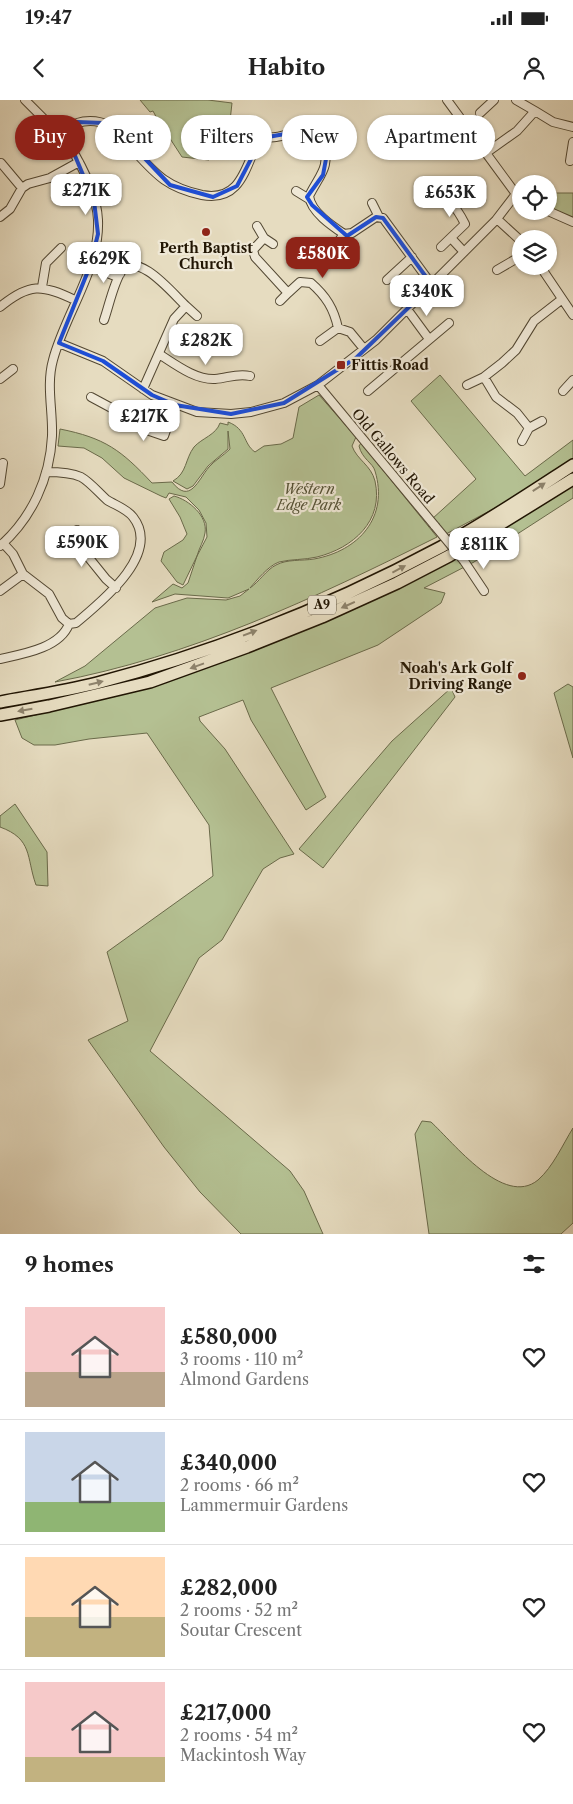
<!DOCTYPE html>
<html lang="en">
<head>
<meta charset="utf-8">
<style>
  body { margin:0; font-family:"Libre Caslon Text",serif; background:#f6f6f6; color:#222; height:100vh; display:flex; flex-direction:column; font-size:19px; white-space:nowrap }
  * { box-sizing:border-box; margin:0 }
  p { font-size:16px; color:#767676 }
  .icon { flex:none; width:28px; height:28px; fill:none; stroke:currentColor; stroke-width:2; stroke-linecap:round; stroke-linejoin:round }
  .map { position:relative; height:1134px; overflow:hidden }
  .drawer { display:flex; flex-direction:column; background:#fff; flex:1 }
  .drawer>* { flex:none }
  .banner { position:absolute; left:15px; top:15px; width:544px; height:45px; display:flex; gap:10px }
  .fabs { position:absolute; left:512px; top:75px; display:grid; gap:10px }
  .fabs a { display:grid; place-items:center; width:45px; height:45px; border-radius:50%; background:#fff; box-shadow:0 1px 4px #0004; font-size:25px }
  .price { position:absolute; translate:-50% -42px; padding:0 11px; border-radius:10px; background:#fff; color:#222; font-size:16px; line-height:32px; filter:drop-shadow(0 1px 2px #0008) }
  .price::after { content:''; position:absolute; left:50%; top:30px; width:15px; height:11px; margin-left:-8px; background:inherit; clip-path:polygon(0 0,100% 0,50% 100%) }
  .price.on { background:#8f2418; color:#fff }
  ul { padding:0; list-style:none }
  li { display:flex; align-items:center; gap:15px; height:125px; padding:0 25px }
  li+li { border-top:1px solid #e0e0e0 }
  li span { display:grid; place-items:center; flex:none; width:140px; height:100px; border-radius:0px; color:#555 }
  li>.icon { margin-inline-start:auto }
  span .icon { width:60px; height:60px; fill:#fffc; stroke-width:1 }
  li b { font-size:21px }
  h2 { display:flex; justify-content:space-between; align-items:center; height:60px; padding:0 25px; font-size:21px }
  .tag { padding:0 18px; border-radius:22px; background:#fff; box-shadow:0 1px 4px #0004; font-size:18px; line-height:45px }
  .tag.on { background:#8f2418; color:#fff }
  .status { display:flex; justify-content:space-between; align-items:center; height:35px; padding:0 25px; background:#fff; direction:ltr }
  .status svg { height:14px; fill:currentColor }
  header { display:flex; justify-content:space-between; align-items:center; height:65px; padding:0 25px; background:#fff; font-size:22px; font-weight:700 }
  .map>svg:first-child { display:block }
  .green { fill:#b4c092; stroke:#6a6a4a }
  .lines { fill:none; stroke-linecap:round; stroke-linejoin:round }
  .minor-casing { stroke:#524732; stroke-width:10 }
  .highway-casing { stroke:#211503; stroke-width:14 }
  .minor { stroke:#efe8d6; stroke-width:8 }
  .highway { stroke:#e6dcc0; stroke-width:11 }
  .minor-bridge-casing { stroke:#524732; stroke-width:10; stroke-linecap:butt }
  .minor-bridge { stroke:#efe8d6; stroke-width:8 }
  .oneway { fill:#8d826b }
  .marked { fill:none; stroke:#1d4ed8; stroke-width:4; stroke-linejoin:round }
  .poi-dot { fill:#8f2418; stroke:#efe8d6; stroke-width:2 }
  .labels { text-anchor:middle; stroke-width:4.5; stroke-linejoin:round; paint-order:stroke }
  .shield { fill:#efe8d6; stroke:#5f5442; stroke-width:1 }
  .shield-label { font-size:12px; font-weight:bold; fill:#211503 }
  .poi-label { font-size:14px; font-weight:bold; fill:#211503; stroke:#efe8d6 }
  .street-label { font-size:14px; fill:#211503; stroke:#efe8d6 }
  .park-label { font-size:14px; font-style:italic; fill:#545135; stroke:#efe8d6 }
</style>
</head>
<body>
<div class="status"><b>19:47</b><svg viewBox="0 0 49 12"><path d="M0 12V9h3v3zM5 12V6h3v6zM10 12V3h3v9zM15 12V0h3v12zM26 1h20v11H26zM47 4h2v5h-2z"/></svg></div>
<header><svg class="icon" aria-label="back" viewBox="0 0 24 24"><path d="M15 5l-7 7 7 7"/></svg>Habito<svg class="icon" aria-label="person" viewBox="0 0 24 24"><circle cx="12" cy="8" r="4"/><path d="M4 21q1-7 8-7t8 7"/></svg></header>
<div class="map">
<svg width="573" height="1134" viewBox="0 0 573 1134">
  <rect width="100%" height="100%" fill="#e6dcc0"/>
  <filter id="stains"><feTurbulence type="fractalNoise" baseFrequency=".004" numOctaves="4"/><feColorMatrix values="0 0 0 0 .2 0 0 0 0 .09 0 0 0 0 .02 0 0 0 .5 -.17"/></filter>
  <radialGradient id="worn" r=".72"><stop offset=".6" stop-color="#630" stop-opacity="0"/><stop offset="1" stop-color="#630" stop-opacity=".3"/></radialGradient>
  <path class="green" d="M140 0H208L232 3 228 39 209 60 182 57 169 37 156 39 142 50 137 45 161 26 153 11 150 12Z
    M549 93H573V120L549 108Z
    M440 275 525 376 573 340V358L512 399 446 434 432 419 476 379 411 301Z
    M319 295 356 337 352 346C357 360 371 365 375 381 384 421 353 448 317 457 304 460 291 459 279 462 268 466 257 480 250 488 259 482 266 470 276 465 287 459 302 461 314 459 359 451 389 417 375 371 373 363 362 359 359 346L361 343 437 437C315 498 190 557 55 582L85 566 155 508 187 498 226 500 240 496 249 489 228 498 175 494 152 502 173 484 182 488 188 483 197 456 183 485 177 482 161 461 164 452 183 440 187 434 180 417 169 399 174 396C189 400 208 416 205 433 204 441 199 448 197 456L207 437 206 423 199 410 186 397 169 393 166 398 161 396 124 378 102 358 84 348 58 346 60 329C105 338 121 350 152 383L172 382C190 405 198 380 209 367 215 360 223 356 230 349L228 331V349L208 366 193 386 187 389 173 381C187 373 185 359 194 347 202 338 216 335 220 323L228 325V322C247 329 243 344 255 352L264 346 281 344 293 338 299 307Z
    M573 382V398L474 462 424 488 445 493 441 503 378 545 271 588 326 697 306 710 251 620 243 600 199 617 200 621 225 649 294 754 280 758 263 769 222 840 199 858 150 951 290 1071 304 1091 323 1134H241L200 1092 164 1047 88 940 128 921 107 852 213 776 209 725 147 633 89 639 55 645H34L22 638 15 620 158 585 296 530 391 486Z
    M568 584 573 587V658L554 593Z
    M451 588 455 597 323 768 299 749 392 641Z
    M15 704 47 752 48 786 36 785C26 757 33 739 0 727V716Z
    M422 1021 431 1022C453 1042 504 1108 538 1080 553 1067 563 1044 573 1028V1123L561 1134H429L415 1034Z"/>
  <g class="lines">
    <defs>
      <path id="minor" d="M447 0 516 94 521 96
        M516 0 535 11
        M480 13 494 0
        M258 24 262 38
        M58 32C76 22 90 16 111 26 119 29 124 39 129 45 154 72 164 87 202 95 240 102 245 69 258 41 264 37 269 38 276 37 292 35 312 23 325 39 328 72 323 69 309 96 311 112 332 126 344 134L352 133 376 117 383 118 432 185
        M322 36 335 31
        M486 53 517 31 535 11 553 22 573 27
        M570 61 573 42
        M1 63 22 88
        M296 91 309 99
        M429 95C450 100 455 104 465 124L441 147
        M372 103 379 117
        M548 111 573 122
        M0 117 10 109 22 88 28 84 50 78 79 62
        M497 119 521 141
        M257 126 264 138 273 144
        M264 138 253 150 255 157 288 193 300 182 311 183C326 196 334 209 338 228L350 232 364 249
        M451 138 464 152
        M335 146 344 134
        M90 166 115 176 120 174
        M540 166 573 215
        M497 170 521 156
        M387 180 412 157
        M42 187 46 163 61 148
        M280 201 288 193
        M186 206 197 216
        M0 207C29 183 42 184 75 200
        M407 209 429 239
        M104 220C109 206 113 185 121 172 137 149 173 194 186 206L174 219 143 289
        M320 241 338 228
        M59 243 103 261 152 295 197 312 231 314 251 312 284 303 318 285 376 240 496 120 516 94
        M159 254C175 264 195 280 215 279 228 278 237 273 250 276
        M484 277 496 297 517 313 529 328
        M0 279 13 269
        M318 285 435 426
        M467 285 484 277 502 263 516 250 534 221 561 200
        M368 291 449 223
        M563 291 573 280
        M91 297 117 311 132 325 164 336 175 305
        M522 341 529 328 542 321
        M0 384 3 363
        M61 432 85 453 106 479 116 488
        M69 439 77 430
        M3 443 13 454 23 474 49 494 62 518 69 524
        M0 446C32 418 50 378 52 336 53 311 46 285 53 260 65 214 100 169 98 120 97 94 81 64 68 43L25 0
        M464 461 484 491
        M0 491 23 474
        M0 559C23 554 60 548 69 524L76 523C101 502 162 454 133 417 127 409 115 405 107 400 99 393 90 382 81 377 72 373 56 372 46 372"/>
      <path id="highway" d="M0 602C32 596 65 591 97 583 216 552 333 505 441 447 487 422 530 393 573 365
        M0 615 49 606 150 582 247 547 322 517 397 483 449 456 573 379"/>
    </defs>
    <use href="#minor" class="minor-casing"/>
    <use href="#highway" class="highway-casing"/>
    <use href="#minor" class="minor"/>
    <use href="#highway" class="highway"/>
    <defs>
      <path id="minor-bridge" d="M435 426 464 461"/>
    </defs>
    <use href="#minor-bridge" class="minor-bridge-casing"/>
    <use href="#minor-bridge" class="minor-bridge"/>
  </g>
  <defs><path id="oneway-solid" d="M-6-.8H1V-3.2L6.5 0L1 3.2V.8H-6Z" transform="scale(1.25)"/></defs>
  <g class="oneway">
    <use href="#oneway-solid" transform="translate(539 387) rotate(-33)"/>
    <use href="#oneway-solid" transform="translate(399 469) rotate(-28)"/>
    <use href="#oneway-solid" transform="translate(348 505) rotate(156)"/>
    <use href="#oneway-solid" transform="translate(250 533) rotate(-21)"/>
    <use href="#oneway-solid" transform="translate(197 566) rotate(160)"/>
    <use href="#oneway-solid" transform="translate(96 583) rotate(-14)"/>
    <use href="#oneway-solid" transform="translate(25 610) rotate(170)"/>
  </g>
  <path class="marked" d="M77 22 103 23 116 28 170 85 213 97 237 86 262 38 302 31 318 33 325 39 326 59 323 75 307 97 312 105 347 136 376 117 383 118 432 185 356 258 284 303 231 314 175 305 152 295 103 261 59 243 90 166 98 134 94 101 73 51 58 32Z"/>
  <g class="poi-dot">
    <circle cx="206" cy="132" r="5"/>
    <rect x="336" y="260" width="10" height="10" rx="2.5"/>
    <circle cx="522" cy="576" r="5"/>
  </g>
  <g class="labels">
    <rect class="shield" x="308" y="495.5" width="28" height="19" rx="4"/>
    <g class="shield-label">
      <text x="322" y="509">A9</text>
    </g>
    <g class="poi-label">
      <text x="206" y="153">Perth Baptist<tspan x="206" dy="16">Church</tspan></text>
      <text x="351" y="270" text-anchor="start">Fittis Road</text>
      <text x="512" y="573" text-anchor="end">Noah's Ark Golf<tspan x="512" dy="16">Driving Range</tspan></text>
    </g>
    <g class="street-label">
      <text transform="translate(393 356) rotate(50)" y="5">Old Gallows Road</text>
    </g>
    <g class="park-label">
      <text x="309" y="394">Western<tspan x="309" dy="16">Edge Park</tspan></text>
    </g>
  </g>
  <rect width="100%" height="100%" filter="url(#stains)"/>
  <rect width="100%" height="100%" fill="url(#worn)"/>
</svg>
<div class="fabs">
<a><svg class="icon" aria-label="locate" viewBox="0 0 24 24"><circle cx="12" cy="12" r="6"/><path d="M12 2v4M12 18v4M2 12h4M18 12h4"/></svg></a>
<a><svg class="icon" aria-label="layers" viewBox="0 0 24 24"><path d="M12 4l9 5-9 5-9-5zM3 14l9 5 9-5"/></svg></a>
</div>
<b class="price" style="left:86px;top:116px">£271K</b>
<b class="price" style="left:450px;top:118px">£653K</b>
<b class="price on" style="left:323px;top:179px">£580K</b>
<b class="price" style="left:104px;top:184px">£629K</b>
<b class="price" style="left:427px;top:217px">£340K</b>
<b class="price" style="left:206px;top:266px">£282K</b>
<b class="price" style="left:144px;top:342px">£217K</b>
<b class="price" style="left:82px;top:468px">£590K</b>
<b class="price" style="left:484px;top:470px">£811K</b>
<div class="banner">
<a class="tag on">Buy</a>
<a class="tag">Rent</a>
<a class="tag">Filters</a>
<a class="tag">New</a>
<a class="tag">Apartment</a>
</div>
</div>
<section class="drawer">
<h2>9 homes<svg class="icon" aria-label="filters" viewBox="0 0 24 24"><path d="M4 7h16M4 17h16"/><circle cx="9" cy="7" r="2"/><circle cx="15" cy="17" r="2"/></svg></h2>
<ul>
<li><span style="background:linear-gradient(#f6c9c9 65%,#b9a48a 0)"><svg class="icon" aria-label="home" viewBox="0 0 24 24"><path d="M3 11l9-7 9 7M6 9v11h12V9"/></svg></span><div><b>£580,000</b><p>3 rooms · 110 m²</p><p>Almond Gardens</p></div><svg class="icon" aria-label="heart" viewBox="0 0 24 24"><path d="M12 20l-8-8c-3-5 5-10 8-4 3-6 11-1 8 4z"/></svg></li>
<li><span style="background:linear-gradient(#c9d6e8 70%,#8fb573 0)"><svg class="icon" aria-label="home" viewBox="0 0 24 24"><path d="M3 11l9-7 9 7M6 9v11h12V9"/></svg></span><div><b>£340,000</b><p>2 rooms · 66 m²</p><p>Lammermuir Gardens</p></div><svg class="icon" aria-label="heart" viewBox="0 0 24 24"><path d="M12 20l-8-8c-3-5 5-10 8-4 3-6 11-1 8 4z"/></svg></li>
<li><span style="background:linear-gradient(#ffd9b3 60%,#c2b280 0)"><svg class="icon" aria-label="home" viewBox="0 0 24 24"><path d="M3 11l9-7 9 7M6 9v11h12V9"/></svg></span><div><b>£282,000</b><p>2 rooms · 52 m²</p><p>Soutar Crescent</p></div><svg class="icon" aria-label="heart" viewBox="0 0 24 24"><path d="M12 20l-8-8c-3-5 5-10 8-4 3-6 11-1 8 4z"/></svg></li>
<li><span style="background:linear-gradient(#f6c9c9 75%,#c2b280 0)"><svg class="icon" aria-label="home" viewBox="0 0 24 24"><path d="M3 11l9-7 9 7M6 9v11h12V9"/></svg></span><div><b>£217,000</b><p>2 rooms · 54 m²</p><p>Mackintosh Way</p></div><svg class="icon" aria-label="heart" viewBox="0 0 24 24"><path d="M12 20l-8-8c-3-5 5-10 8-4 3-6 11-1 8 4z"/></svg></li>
</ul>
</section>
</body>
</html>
